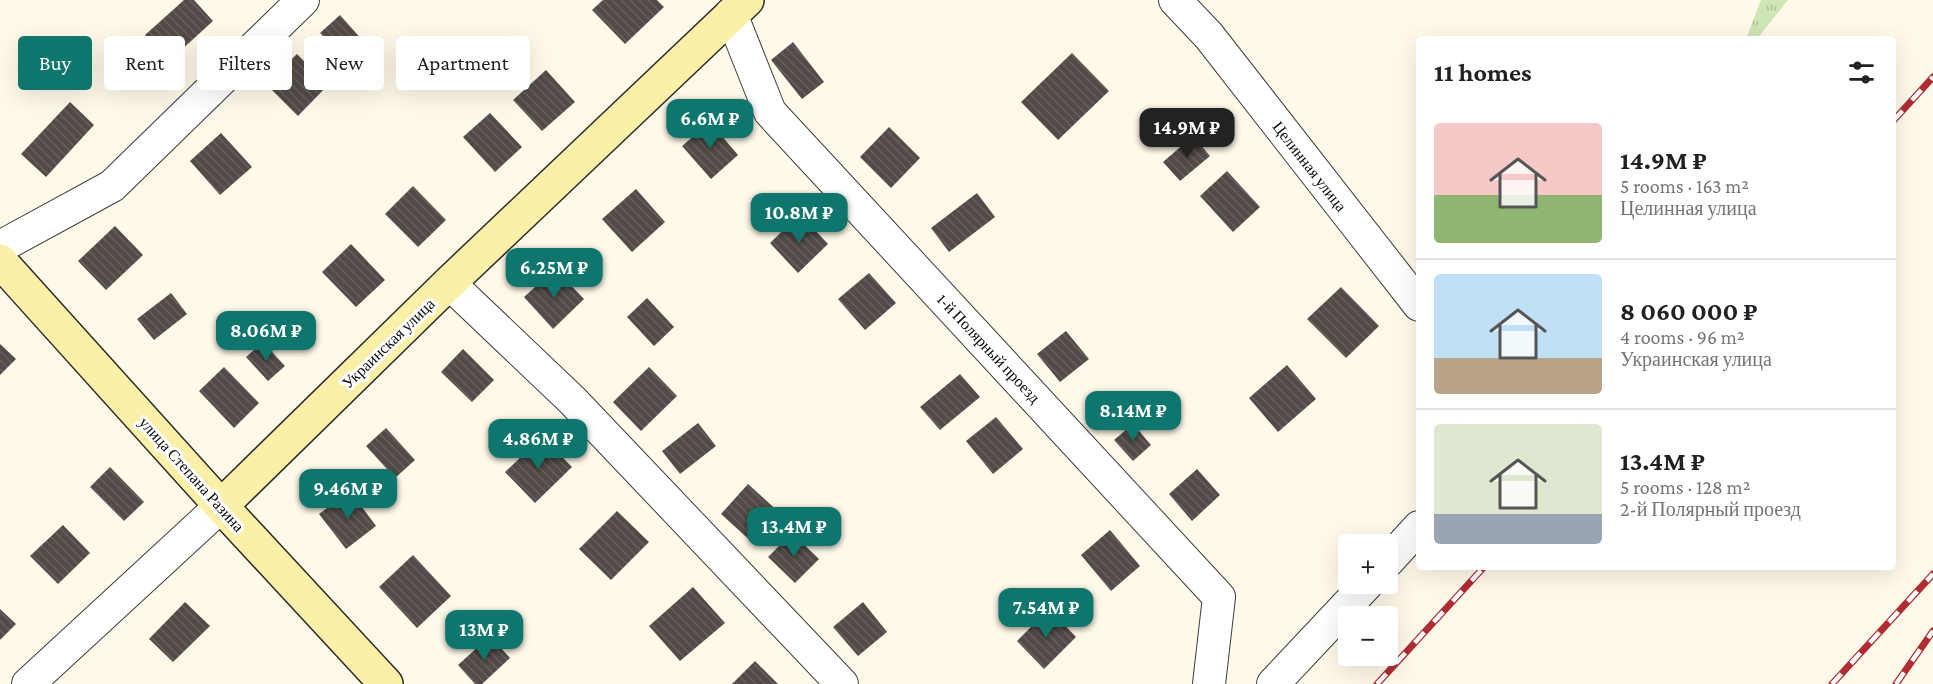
<!DOCTYPE html>
<html lang="en">
<head>
<meta charset="utf-8">
<style>
  body { margin:0; font-family:"Crimson Pro",serif; background:#f2f2f2; color:#202124; height:100vh; display:flex; flex-direction:column; font-size:22px; white-space:nowrap }
  * { box-sizing:border-box; margin:0 }
  p { font-size:20px; color:#757577 }
  .icon { flex:none; width:33px; height:33px; fill:none; stroke:currentColor; stroke-width:2; stroke-linecap:round; stroke-linejoin:round }
  .map { position:relative; flex:1; overflow:hidden }
  .side { position:absolute; left:1416px; top:36px; width:480px; height:534px; display:flex; flex-direction:column; background:#fff; border-radius:6px; box-shadow:0 6px 24px #0002 }
  .side>* { flex:none }
  .top-card { position:absolute; left:18px; top:36px; width:570px; height:54px; display:flex; gap:12px }
  .fabs { position:absolute; left:1338px; top:534px; display:grid; gap:12px }
  .fabs a { display:grid; place-items:center; width:60px; height:60px; border-radius:6px; background:#fff; box-shadow:0 6px 24px #0002; font-size:30px }
  .price { position:absolute; translate:-50% -51px; padding:0 14px; border-radius:12px; background:#0f766e; color:#fff; font-size:20px; line-height:39px; filter:drop-shadow(0 2px 3px #0008) }
  .price::after { content:''; position:absolute; left:50%; top:36px; width:18px; height:14px; margin-left:-9px; background:inherit; clip-path:polygon(0 0,100% 0,50% 100%) }
  .price.on { background:#222; color:#fff }
  ul { padding:0; list-style:none }
  li { display:flex; align-items:center; gap:18px; height:150px; padding:0 18px }
  li+li { border-top:2px solid #e0e0e0 }
  li span { display:grid; place-items:center; flex:none; width:168px; height:120px; border-radius:6px; color:#555 }
  li>.icon { margin-inline-start:auto }
  span .icon { width:72px; height:72px; fill:#fffc; stroke-width:1 }
  li b { font-size:26px }
  h2 { display:flex; justify-content:space-between; align-items:center; height:72px; padding:0 18px; font-size:26px }
  .pill { padding:0 21px; border-radius:6px; background:#fff; box-shadow:0 6px 24px #0002; font-size:21px; line-height:54px }
  .pill.on { background:#0f766e; color:#fff }
  .map>svg:first-child { display:block }
  .grass { fill:url(#grass-tufts) }
  .building { fill:url(#building-back-hatch) }
  .lines { fill:none; stroke-linecap:round; stroke-linejoin:round }
  .street-casing { stroke:#3d3d3d; stroke-width:34 }
  .secondary-casing { stroke:#2c2c2c; stroke-width:36 }
  .street { stroke:#fff; stroke-width:32 }
  .secondary { stroke:#faf0a8; stroke-width:33 }
  .rail-casing { stroke:#b02c33; stroke-width:7 }
  .rail { stroke:#fff; stroke-width:4.5; stroke-dasharray:14; stroke-linecap:butt }
  .labels { text-anchor:middle; stroke-width:6; stroke-linejoin:round; paint-order:stroke }
  .street-label { font-size:16px; fill:#0a0a0a; stroke:#fff }
</style>
</head>
<body>
<div class="map">
<svg width="1933" height="684" viewBox="0 0 1933 684">
  <defs>
    <pattern id="grass-tufts" width="24" height="20" patternUnits="userSpaceOnUse" patternTransform="scale(1.5)"><rect width="24" height="20" fill="#cee5b6"/><path d="M3 7l-1-3M5 7V3M7 7l1-3M15 17l-1-3M17 17v-4M19 17l1-3" fill="none" stroke="#b0c39b"/></pattern>
    <pattern id="building-back-hatch" width="6" height="6" patternUnits="userSpaceOnUse" patternTransform="scale(1.5)"><rect width="6" height="6" fill="#524b47"/><path d="M-1 5l2 2M0 0l6 6M5-1l2 2" fill="none" stroke="#66605d"/></pattern>
  </defs>
  <rect width="100%" height="100%" fill="#fef9e9"/>
  <path class="grass" d="M1761 0H1788L1757 39H1746Z"/>
  <path class="building" d="M184 0H194L213 21 169 61 145 35Z
    M603 0H657L664 7 625 44 592 10Z
    M340 15 364 42 345 60 320 33Z
    M793 42 824 82 802 99 771 60Z
    M1072 53 1109 91 1058 140 1021 102Z
    M297 54 328 85 298 116 266 84Z
    M546 70 575 102 542 131 513 100Z
    M70 102 94 125 46 177 21 154Z
    M490 113 522 147 495 172 463 137Z
    M710 122 738 155 711 179 682 146Z
    M889 127 920 158 891 188 860 157Z
    M221 133 252 167 220 195 190 161Z
    M1193 136 1210 156 1180 181 1163 162Z
    M1227 171 1260 207 1233 232 1200 196Z
    M413 186 446 220 418 247 385 214Z
    M636 189 665 222 632 252 602 219Z
    M977 193 995 217 949 252 931 228Z
    M800 214 828 244 798 273 770 243Z
    M115 226 143 255 106 290 78 261Z
    M351 244 385 280 356 307 322 272Z
    M555 269 584 299 553 329 524 297Z
    M869 273 896 303 865 330 838 299Z
    M1341 287 1379 326 1346 358 1307 319Z
    M171 293 187 314 154 340 137 319Z
    M647 298 674 327 654 346 627 317Z
    M1066 331 1089 359 1060 382 1037 354Z
    M263 342 285 366 268 381 246 357Z
    M0 344 16 359 0 375Z
    M463 349 494 380 472 402 441 372Z
    M1287 365 1316 399 1278 432 1249 398Z
    M224 367 259 403 234 428 199 391Z
    M649 367 677 396 641 431 613 402Z
    M960 374 980 397 940 430 920 407Z
    M996 417 1023 449 993 474 966 441Z
    M698 423 716 446 680 474 662 451Z
    M1133 424 1151 445 1133 461 1114 440Z
    M386 428 415 460 395 478 366 446Z
    M542 437 572 467 535 503 505 472Z
    M110 467 144 502 124 521 90 487Z
    M1197 469 1220 495 1192 521 1169 494Z
    M748 484 781 514 754 544 721 514Z
    M350 491 376 526 346 549 319 514Z
    M617 511 649 542 611 580 579 549Z
    M63 525 90 553 58 584 30 556Z
    M1110 530 1140 566 1111 591 1081 555Z
    M792 533 819 559 795 583 768 557Z
    M413 555 451 596 417 628 379 587Z
    M693 587 725 623 680 661 649 626Z
    M185 602 210 626 173 662 149 639Z
    M863 602 887 632 858 656 833 627Z
    M0 609 16 624 0 640Z
    M1049 609 1076 637 1044 669 1017 641Z
    M490 636 510 658 482 684H475L458 665Z
    M755 661 778 684H732Z"/>
  <g class="lines">
    <defs>
      <path id="street" d="M1175 0 1209 36 1419 305
        M731 14 770 112 1219 597 1209 684
        M0 247 112 186 303 0
        M449 283 572 400 842 684
        M1388 561 1419 527
        M28 684 221 506
        M1273 684 1367 584"/>
      <path id="secondary" d="M0 261 221 506 386 684
        M221 506 449 283 747 0"/>
    </defs>
    <use href="#street" class="street-casing"/>
    <use href="#secondary" class="secondary-casing"/>
    <use href="#street" class="street"/>
    <use href="#secondary" class="secondary"/>
    <defs>
      <path id="rail" d="M1893 121 1933 77
        M1377 684 1484 567
        M1832 684 1933 574
        M1896 684 1933 631"/>
    </defs>
    <use href="#rail" class="rail-casing"/>
    <use href="#rail" class="rail"/>
  </g>
  <g class="labels">
    <g class="street-label">
      <text transform="translate(1310 166) rotate(52)" y="6">Целинная улица</text>
      <text transform="translate(388 343) rotate(-44)" y="6">Украинская улица</text>
      <text transform="translate(989 348) rotate(47)" y="6">1-й Полярный проезд</text>
      <text transform="translate(192 474) rotate(48)" y="6">улица Степана Разина</text>
    </g>
  </g>
</svg>
<div class="fabs">
<a>+</a>
<a>−</a>
</div>
<b class="price" style="left:710px;top:150px">6.6M ₽</b>
<b class="price on" style="left:1187px;top:159px">14.9M ₽</b>
<b class="price" style="left:799px;top:244px">10.8M ₽</b>
<b class="price" style="left:554px;top:299px">6.25M ₽</b>
<b class="price" style="left:266px;top:362px">8.06M ₽</b>
<b class="price" style="left:1133px;top:442px">8.14M ₽</b>
<b class="price" style="left:538px;top:470px">4.86M ₽</b>
<b class="price" style="left:348px;top:520px">9.46M ₽</b>
<b class="price" style="left:794px;top:558px">13.4M ₽</b>
<b class="price" style="left:1046px;top:639px">7.54M ₽</b>
<b class="price" style="left:484px;top:661px">13M ₽</b>
<div class="top-card">
<a class="pill on">Buy</a>
<a class="pill">Rent</a>
<a class="pill">Filters</a>
<a class="pill">New</a>
<a class="pill">Apartment</a>
</div>
<section class="side">
<h2>11 homes<svg class="icon" aria-label="filters" viewBox="0 0 24 24"><path d="M4 7h16M4 17h16"/><circle cx="9" cy="7" r="2"/><circle cx="15" cy="17" r="2"/></svg></h2>
<ul>
<li><span style="background:linear-gradient(#f6c9c9 60%,#8fb573 0)"><svg class="icon" aria-label="home" viewBox="0 0 24 24"><path d="M3 11l9-7 9 7M6 9v11h12V9"/></svg></span><div><b>14.9M ₽</b><p>5 rooms · 163 m²</p><p>Целинная улица</p></div></li>
<li><span style="background:linear-gradient(#bfe0f5 70%,#b9a48a 0)"><svg class="icon" aria-label="home" viewBox="0 0 24 24"><path d="M3 11l9-7 9 7M6 9v11h12V9"/></svg></span><div><b>8 060 000 ₽</b><p>4 rooms · 96 m²</p><p>Украинская улица</p></div></li>
<li><span style="background:linear-gradient(#dfe7d0 75%,#9aa5b1 0)"><svg class="icon" aria-label="home" viewBox="0 0 24 24"><path d="M3 11l9-7 9 7M6 9v11h12V9"/></svg></span><div><b>13.4M ₽</b><p>5 rooms · 128 m²</p><p>2-й Полярный проезд</p></div></li>
</ul>
</section>
</div>
</body>
</html>
